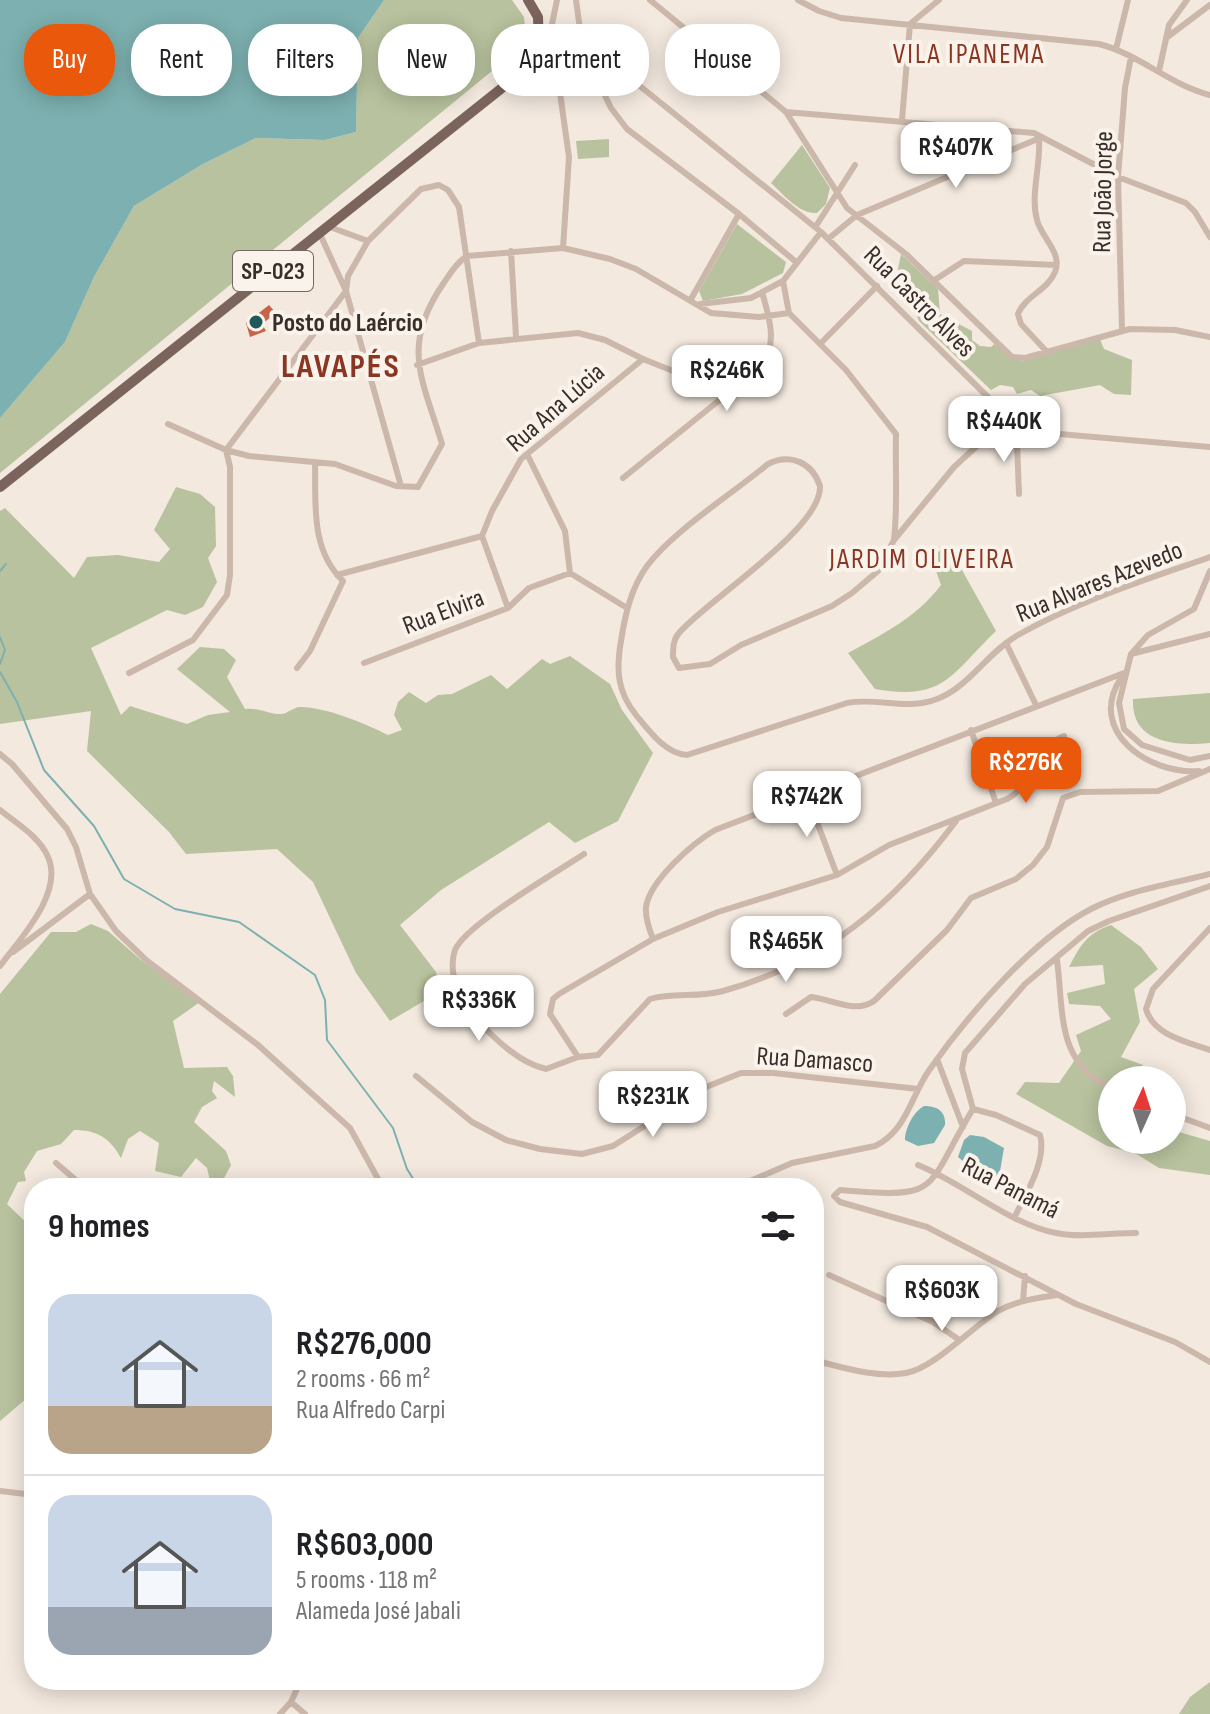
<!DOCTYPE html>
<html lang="en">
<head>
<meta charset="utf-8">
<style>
  body { margin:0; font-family:"Sofia Sans Condensed",sans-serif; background:#f2f2f2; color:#202124; height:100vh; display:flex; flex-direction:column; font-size:30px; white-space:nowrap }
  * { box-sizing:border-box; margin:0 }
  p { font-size:26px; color:#757577 }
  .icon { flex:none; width:44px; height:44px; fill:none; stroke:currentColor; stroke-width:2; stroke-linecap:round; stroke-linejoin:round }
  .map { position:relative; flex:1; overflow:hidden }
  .drawer { position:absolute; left:24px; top:1178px; width:800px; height:512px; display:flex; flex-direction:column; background:#fff; border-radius:32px; box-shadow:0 4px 20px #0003 }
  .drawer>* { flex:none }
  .banner { position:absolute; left:24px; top:24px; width:800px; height:72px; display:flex; gap:16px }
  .needle { width:52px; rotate:3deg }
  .controls { position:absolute; left:1098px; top:1066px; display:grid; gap:16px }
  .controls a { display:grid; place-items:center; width:88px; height:88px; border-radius:50%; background:#fff; box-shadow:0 4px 20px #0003; font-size:40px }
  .price { position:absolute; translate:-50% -68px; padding:0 18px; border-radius:16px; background:#fff; color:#222; font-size:26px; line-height:52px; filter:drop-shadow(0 2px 4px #0008) }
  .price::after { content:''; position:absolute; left:50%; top:48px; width:24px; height:18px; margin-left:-12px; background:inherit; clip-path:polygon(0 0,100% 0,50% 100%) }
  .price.on { background:#ea580c; color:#fff }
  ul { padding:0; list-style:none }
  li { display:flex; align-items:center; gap:24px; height:200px; padding:0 24px }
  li+li { border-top:2px solid #e0e0e0 }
  li span { display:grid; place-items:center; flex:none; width:224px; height:160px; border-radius:24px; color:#555 }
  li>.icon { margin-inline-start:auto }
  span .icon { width:96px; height:96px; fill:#fffc; stroke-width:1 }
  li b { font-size:34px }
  h2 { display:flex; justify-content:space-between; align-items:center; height:96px; padding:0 24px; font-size:34px }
  .chip { padding:0 28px; border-radius:32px; background:#fff; box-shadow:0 4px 20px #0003; font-size:28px; line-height:72px }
  .chip.on { background:#ea580c; color:#fff }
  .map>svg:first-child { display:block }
  .green { fill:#b8c29e }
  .water { fill:#7db0b0 }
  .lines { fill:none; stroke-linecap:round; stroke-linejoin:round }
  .stream { stroke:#7db0b0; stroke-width:2 }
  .building { fill:#c66349 }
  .minor { stroke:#cbb8aa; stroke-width:6 }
  .primary { stroke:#7b645b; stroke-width:10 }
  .poi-dot { fill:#1f595b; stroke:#faf3eb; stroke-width:3 }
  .labels { text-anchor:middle; stroke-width:8; stroke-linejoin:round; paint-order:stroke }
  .shield { fill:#faf3eb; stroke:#736964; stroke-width:2 }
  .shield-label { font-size:24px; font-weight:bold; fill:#392e2a }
  .street-label { font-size:26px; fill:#392e2a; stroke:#faf3eb }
  .poi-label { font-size:26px; font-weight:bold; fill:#392e2a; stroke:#faf3eb; text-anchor:start }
  .neighbourhood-label { font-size:28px; letter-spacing:2px; fill:#893622; stroke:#faf3eb }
  .district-label { font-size:34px; font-weight:bold; letter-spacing:2px; fill:#893622; stroke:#faf3eb }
</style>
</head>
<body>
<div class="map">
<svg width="1210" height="1714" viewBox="0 0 1210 1714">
  <rect width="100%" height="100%" fill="#f3e9df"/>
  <path class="green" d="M384 0H512L524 17 526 38 503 62 0 473V418L65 342 94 277 134 206 203 164 256 138 325 140 356 132 358 38Z
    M609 139V157L578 159 576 141Z
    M802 145 830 188 826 204 817 213C799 214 784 195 771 183Z
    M737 224 786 262 783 273 742 294 703 301 699 291Z
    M901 254 938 289 940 314 972 331V340L980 346 991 347 994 344 1012 358 1023 361 1100 339 1104 349 1132 360 1131 395 1114 394 1100 385 1040 396 1031 390 1017 394 1013 387 1000 385 991 390 919 321 897 274Z
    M176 487 200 494 215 507 216 546 208 558 217 582 203 607 185 615 167 610 91 648 121 715 130 706 187 724 208 715 230 712 177 669 200 647 224 649 236 660 227 677 245 709C260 707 270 715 282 714 288 713 293 708 299 707 323 706 367 724 388 735L402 730 394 715 398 702 409 692 426 703 438 695 452 694 491 675 507 689 542 659 550 664 570 656 610 684 622 710 653 753 618 821 575 843 549 822 441 890 400 925 436 972 449 1011 424 1001 390 1021 356 973 313 882 277 849 186 854 169 832 87 751 91 711 0 724V511L5 508 74 578 87 557 118 555 159 562 170 549 154 530Z
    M948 545 996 631C950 675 945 701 875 689L848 653C883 634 916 618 941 585L931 557Z
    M1210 693V743C1176 746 1131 744 1133 699Z
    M91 924 108 931 141 960 200 1002 173 1021 184 1068 227 1067 233 1076 235 1097 214 1081 212 1091 217 1098 202 1107 194 1122 226 1151 231 1165 221 1184 211 1185 207 1168 196 1158 181 1177 155 1171 159 1143 140 1131 128 1139 121 1158C110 1138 97 1130 74 1130L61 1144 37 1151 24 1172 26 1181 18 1182 7 1204 34 1230V1356L29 1357 34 1392 0 1421V994L51 932H76Z
    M1111 925 1141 947 1158 969 1134 989 1140 1022 1121 1057 1143 1065 1140 1080H1112V1140H1172V1130L1210 1141V1175L1159 1168 1135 1153 1107 1146 1016 1094 1025 1082 1059 1083 1081 1051 1076 1035 1111 1019 1100 1006 1069 1004 1067 993 1105 984 1103 965 1069 967C1080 946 1087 933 1111 925Z
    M1210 1682V1714H1179L1190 1697Z"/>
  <path class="water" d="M0 0H384L358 38 356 132 325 140 256 138 203 164 134 206 94 277 65 342 0 418Z
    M924 1106C937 1106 946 1111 945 1125L934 1143 918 1146 905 1140C905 1129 913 1112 924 1106Z
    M970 1135 984 1137 1004 1148 999 1177 986 1180 958 1157 964 1140Z"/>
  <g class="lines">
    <path class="stream" d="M0 571 6 564
      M0 637 5 650 0 664
      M0 672 17 702 44 770 94 826 124 879 175 909 239 922 315 975 325 1000 327 1040 393 1128 407 1169 419 1188"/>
  </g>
  <path class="building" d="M269 305 276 313 262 324 266 331 250 337 246 323Z"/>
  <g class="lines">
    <path class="minor" d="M576 0 580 29 589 45 594 73 611 108 627 129 739 214 796 262
      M650 0 786 112 847 208 906 254 1012 357 1025 358 1130 329 1175 330 1210 337
      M798 0 819 11 841 18 1099 44C1139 54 1170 85 1210 95
      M910 24 939 0
      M551 29 569 157 563 248
      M1166 38 1210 5
      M589 45 821 232
      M541 46 551 29 557 0
      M1116 49 1128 0
      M1159 71 1169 25 1187 0
      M786 112 1034 133 1118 177 1186 203 1195 212 1210 237
      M902 120 910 24
      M1039 139C1041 165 1030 195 1037 220 1041 237 1063 253 1055 272 1048 290 1025 296 1018 314L1021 324 1047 352
      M327 226 368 241 421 189 439 185 448 190 459 207 479 343
      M816 226 855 165
      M319 232 346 291 401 486
      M828 239 857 215 1040 138
      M511 251 516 337
      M783 281 789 313
      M933 281 964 261 1056 265
      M691 299 739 214
      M700 304 751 298 783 281 821 232 1000 409 1017 442 1019 494
      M789 313 846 370 896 434C895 470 898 504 894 540
      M1122 330 1118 177 1125 88 1131 57
      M820 344 877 286
      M417 365 479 343 578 333 605 340 643 359 728 393
      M168 424 226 450 249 456 335 464 396 486 418 487 442 444C423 380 400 347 443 284 450 274 456 263 467 256L563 248 610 259 636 269 711 313 759 317 789 313
      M1210 447 1013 430 990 434 954 467 894 540 878 571 852 593 832 606 741 645 710 664 679 668 673 657C673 648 673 640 679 633 707 600 822 529 820 486 812 462 790 453 768 464 732 494 673 531 647 566 631 588 625 615 621 641 616 670 617 691 636 715 649 731 666 754 687 755L847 703C878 697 906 711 937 699 969 687 988 652 1018 635 1078 601 1145 580 1210 557
      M527 454 565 531 570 573 627 608
      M623 478 764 364C777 339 769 317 762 292
      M482 536 492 511 521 459 643 359
      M482 536 508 608
      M1210 571 1194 609 1148 635 1131 654 1119 703 1124 729 1142 745 1190 760 1210 756
      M337 575 482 536
      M1006 643 1036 705
      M1131 654 1210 634
      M364 663 508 608 529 588 570 573
      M297 668 310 651 343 581C310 549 316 504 315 462
      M129 673 193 640 227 595 230 575V467L226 450 346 291 348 276 368 241
      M1121 678C1086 731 1149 775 1199 771
      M971 730 996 803
      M0 754 12 764 67 829 76 847 90 894 116 931 146 960 258 1045 350 1128 383 1188
      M806 793 837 875
      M0 810C16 823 40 837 48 857 64 893 20 939 0 966
      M584 854C557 872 465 925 455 950 447 972 461 1004 476 1019 494 1038 519 1063 546 1069L578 1057 598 1055 650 999C673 992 699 998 723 991 824 963 894 904 956 821
      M1210 886 1109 921 1088 931 1025 984 965 1053 962 1069 973 1109C923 1191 945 1199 840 1190L834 1196 840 1202 927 1227 1076 1304 1175 1342 1210 1362
      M1210 928 1153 989 1146 1009C1153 1035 1187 1042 1210 1050
      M653 939C649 929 645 918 646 907 650 880 693 843 715 830L1124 673
      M13 952 90 894
      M1057 960C1064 1014 1056 1064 1112 1088
      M786 1014 811 997C831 999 856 1014 874 1001L947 930 971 898 1016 879 1033 865 1047 847 1063 798 1080 792 1158 791 1210 769
      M578 1057 550 1014 553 999 559 994 653 939 718 912 837 875 889 845 1007 799C1034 785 1037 745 1064 736
      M937 1059 963 1127
      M416 1076 472 1122 506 1140 540 1149 582 1154 613 1146 706 1087 741 1073H773L918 1089
      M973 1109 996 1115 1040 1135C1047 1160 1026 1194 1015 1216
      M1172 1114 1210 1128
      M56 1163 85 1188
      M918 1165C963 1183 1009 1224 1056 1233 1081 1238 1110 1233 1136 1233
      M734 1188 792 1163 875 1146C907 1131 911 1095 930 1069 967 1016 1035 937 1093 908 1129 890 1172 884 1210 874
      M829 1275 933 1322 958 1339
      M1023 1301 1025 1276
      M821 1362C848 1369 878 1378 906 1373 933 1369 972 1327 998 1311 1016 1301 1036 1298 1057 1295
      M0 1491 34 1495
      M291 1702 305 1714
      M280 1714 291 1702 301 1680"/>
    <path class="primary" d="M0 487 517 76 539 49 538 17 528 0"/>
  </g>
  <circle class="poi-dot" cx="256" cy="322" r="8"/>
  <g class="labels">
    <rect class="shield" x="233" y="251" width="80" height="40" rx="6"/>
    <g class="shield-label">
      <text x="273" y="279">SP-023</text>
    </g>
    <g class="street-label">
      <text transform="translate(1102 192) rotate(-89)" y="9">Rua João Jorge</text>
      <text transform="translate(920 301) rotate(45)" y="9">Rua Castro Alves</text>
      <text transform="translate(555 407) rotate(-41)" y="9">Rua Ana Lúcia</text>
      <text transform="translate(1099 581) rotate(-22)" y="9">Rua Alvares Azevedo</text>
      <text transform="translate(443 611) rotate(-21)" y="9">Rua Elvira</text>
      <text transform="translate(815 1059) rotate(4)" y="9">Rua Damasco</text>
      <text transform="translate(1011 1187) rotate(27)" y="9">Rua Panamá</text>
    </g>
    <g class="poi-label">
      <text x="272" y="331">Posto do Laércio</text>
    </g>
    <g class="neighbourhood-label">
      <text x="969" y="63">VILA IPANEMA</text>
      <text x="922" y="568">JARDIM OLIVEIRA</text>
    </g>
    <g class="district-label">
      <text x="341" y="377">LAVAPÉS</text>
    </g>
  </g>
</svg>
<div class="controls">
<a><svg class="needle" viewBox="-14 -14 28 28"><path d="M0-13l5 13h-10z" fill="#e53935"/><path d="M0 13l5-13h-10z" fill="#757577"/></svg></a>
</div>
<b class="price" style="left:956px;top:190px">R$407K</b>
<b class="price" style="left:727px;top:413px">R$246K</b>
<b class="price" style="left:1004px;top:464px">R$440K</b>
<b class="price on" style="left:1026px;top:805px">R$276K</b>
<b class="price" style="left:807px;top:839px">R$742K</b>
<b class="price" style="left:786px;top:984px">R$465K</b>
<b class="price" style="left:479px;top:1043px">R$336K</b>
<b class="price" style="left:653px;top:1139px">R$231K</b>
<b class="price" style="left:942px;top:1333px">R$603K</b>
<div class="banner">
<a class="chip on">Buy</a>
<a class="chip">Rent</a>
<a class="chip">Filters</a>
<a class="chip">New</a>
<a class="chip">Apartment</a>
<a class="chip">House</a>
</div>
<section class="drawer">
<h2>9 homes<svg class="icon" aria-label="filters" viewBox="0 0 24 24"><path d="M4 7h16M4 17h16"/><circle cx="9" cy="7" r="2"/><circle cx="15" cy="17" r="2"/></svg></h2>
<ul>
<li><span style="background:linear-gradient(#c9d6e8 70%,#b9a48a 0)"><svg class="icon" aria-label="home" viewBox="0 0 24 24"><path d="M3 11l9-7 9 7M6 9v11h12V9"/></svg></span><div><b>R$276,000</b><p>2 rooms · 66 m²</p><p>Rua Alfredo Carpi</p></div></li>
<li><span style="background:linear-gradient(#c9d6e8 70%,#9aa5b1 0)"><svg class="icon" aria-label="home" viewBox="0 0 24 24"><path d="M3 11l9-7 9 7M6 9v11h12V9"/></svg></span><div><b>R$603,000</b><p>5 rooms · 118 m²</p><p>Alameda José Jabali</p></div></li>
</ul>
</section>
</div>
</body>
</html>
